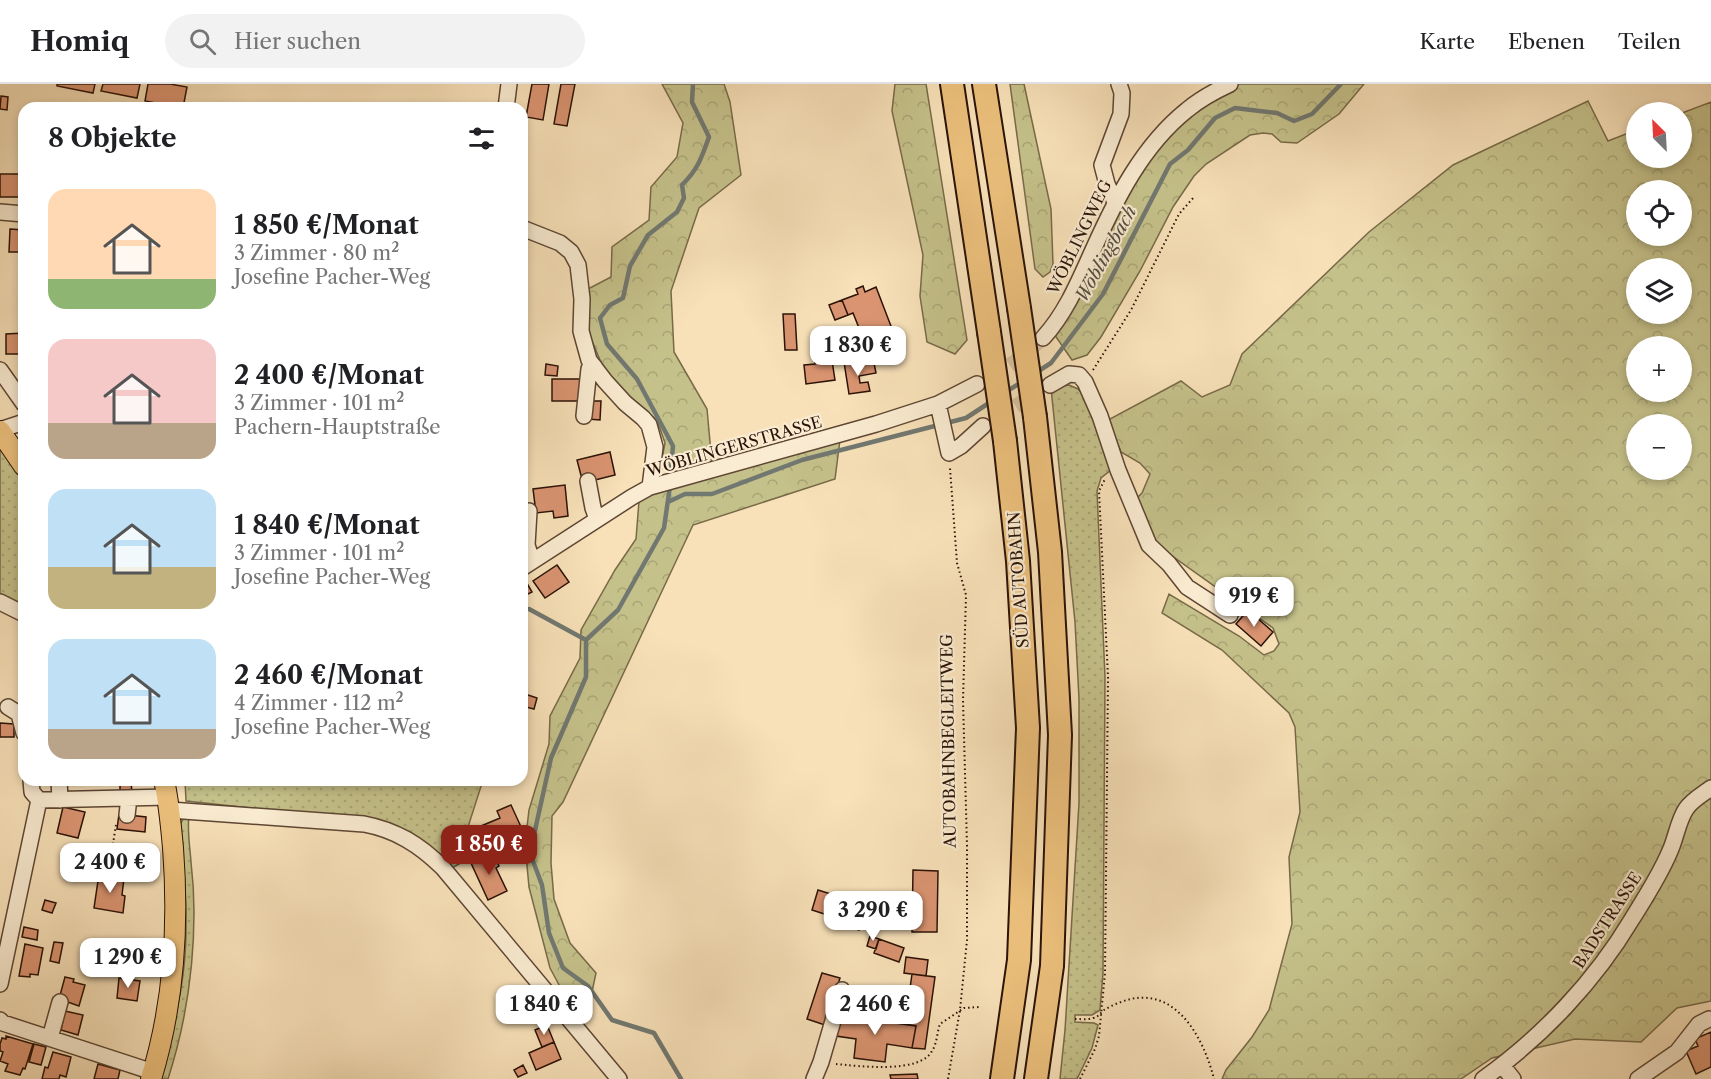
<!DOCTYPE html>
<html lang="de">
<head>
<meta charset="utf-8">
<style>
  body { margin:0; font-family:"Libre Caslon Text",serif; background:#f2f2f2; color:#202124; height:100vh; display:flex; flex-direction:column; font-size:22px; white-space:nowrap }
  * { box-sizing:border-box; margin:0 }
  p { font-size:20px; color:#757577 }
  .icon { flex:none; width:33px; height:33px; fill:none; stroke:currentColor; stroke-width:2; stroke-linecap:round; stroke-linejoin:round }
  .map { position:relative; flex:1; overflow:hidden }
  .sheet { position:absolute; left:18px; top:18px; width:510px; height:684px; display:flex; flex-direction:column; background:#fff; border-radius:18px; box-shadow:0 3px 9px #0003 }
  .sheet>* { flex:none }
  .needle { width:39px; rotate:336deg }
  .fabs { position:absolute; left:1626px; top:18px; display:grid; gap:12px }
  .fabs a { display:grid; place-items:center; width:66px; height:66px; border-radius:50%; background:#fff; box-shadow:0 3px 9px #0003; font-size:30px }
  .price { position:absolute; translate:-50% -51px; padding:0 14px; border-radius:12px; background:#fff; color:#222; font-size:20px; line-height:39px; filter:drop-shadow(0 2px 3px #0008) }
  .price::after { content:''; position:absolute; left:50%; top:36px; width:18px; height:14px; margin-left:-9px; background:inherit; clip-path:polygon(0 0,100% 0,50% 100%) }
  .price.active { background:#8f2418; color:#fff }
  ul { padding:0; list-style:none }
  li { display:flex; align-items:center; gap:18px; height:150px; padding:0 30px }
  li span { display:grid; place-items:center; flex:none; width:168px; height:120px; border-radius:18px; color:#555 }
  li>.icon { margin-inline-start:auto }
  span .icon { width:72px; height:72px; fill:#fffc; stroke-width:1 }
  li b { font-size:26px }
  h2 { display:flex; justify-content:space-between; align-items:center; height:72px; padding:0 30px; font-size:26px }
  header { display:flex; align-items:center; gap:36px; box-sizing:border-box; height:84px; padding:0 30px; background:#fff; border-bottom:2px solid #e0e0e0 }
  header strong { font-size:28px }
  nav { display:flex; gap:33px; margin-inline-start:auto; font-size:21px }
  .search { width:420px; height:54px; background:#f2f2f2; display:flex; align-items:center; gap:15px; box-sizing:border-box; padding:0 21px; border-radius:33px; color:#757577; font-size:22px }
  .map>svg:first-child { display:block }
  .grass { fill:url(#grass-dots); stroke:#786a48; stroke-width:1.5 }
  .forest { fill:url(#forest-crowns); stroke:#786a48; stroke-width:1.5; fill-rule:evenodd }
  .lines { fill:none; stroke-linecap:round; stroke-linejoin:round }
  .stream { stroke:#717871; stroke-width:4.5 }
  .building { fill:#da9471; stroke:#2a1206; stroke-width:1.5 }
  .minor-tunnel { stroke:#d9c29e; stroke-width:15; stroke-dasharray:15 8; stroke-linecap:butt }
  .minor-casing { stroke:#5e4633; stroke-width:18 }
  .major-casing { stroke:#2a1206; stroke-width:22 }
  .highway-casing { stroke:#2a1206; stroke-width:26 }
  .path { stroke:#2a1206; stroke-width:2; stroke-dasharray:1.5 3; stroke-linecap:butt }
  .minor { stroke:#faecd2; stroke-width:15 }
  .major { stroke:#ecc07c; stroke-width:20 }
  .highway { stroke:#ecc07c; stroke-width:22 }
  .highway-bridge-casing { stroke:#2a1206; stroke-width:26; stroke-linecap:butt }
  .highway-bridge { stroke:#ecc07c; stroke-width:22 }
  .labels { text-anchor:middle; stroke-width:4.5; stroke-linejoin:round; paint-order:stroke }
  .street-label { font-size:16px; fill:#2a1206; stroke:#faecd2 }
  .water-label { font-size:18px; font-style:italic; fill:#534e44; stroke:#faecd2 }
</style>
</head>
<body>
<header>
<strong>Homiq</strong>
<div class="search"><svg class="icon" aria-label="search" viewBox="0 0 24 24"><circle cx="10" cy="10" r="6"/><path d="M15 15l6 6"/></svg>Hier suchen</div>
<nav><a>Karte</a><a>Ebenen</a><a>Teilen</a></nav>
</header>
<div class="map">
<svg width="1711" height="995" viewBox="0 0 1711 995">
  <defs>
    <pattern id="grass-dots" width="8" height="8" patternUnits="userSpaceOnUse" patternTransform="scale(1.5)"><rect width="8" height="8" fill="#c5c18a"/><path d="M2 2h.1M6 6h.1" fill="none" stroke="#a9a576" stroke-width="1.8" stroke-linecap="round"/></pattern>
    <pattern id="forest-crowns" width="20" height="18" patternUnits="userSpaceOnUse" patternTransform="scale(1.5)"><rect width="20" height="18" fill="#c5c18a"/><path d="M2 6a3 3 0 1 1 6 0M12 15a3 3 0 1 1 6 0" fill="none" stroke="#a9a576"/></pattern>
  </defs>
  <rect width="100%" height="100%" fill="#f8e1b9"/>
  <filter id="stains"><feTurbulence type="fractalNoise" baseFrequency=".00333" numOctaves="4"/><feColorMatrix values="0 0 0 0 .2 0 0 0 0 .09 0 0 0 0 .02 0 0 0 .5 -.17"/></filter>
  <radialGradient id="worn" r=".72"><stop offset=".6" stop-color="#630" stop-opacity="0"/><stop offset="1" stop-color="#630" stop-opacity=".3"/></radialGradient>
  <path class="grass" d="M1069 301 1078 305 1084 311 1111 386 1101 394 1097 407 1105 593 1103 889 1100 926 1092 931H1075V938L1094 939 1098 941 1092 964 1077 995H1060L1065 946 1079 719V615L1075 538 1051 304Z
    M0 364 24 398V522L0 513Z
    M185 696H483L468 743 480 768 452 784 428 760 408 747 370 734 271 726 186 717Z
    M189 732C187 747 190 763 191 778 193 795 194 811 194 828 194 884 185 942 168 995H160C170 958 180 921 184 882 189 835 184 787 180 740L184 734Z"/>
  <path class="forest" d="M662 0H724L730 18 741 91 699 124 671 207 674 268 707 325 712 380 660 385 665 359 657 336 636 319 603 283 589 250 588 205 611 193 612 163 649 136 651 103 677 73 683 39Z
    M895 0H926L967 256 955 270 927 258 920 212 923 171 892 27Z
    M1010 0H1024L1051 125 1053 180 1050 188 1043 193 1035 185Z
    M1227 0H1364L1339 30 1297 59 1281 58 1272 50 1263 49 1250 51 1206 80 1194 92 1173 123 1140 187 1101 253 1087 271 1072 276 1054 250 1138 90 1174 44Z
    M1588 17 1608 57 1636 46V74H1682V29L1711 18V917L1677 924 1641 958 1575 955 1492 974 1461 995H1222L1226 986 1252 953 1269 926 1292 840 1289 773 1300 728 1295 643 1289 629 1222 566 1162 529 1169 510 1239 552 1264 571 1274 567 1279 560 1273 544 1172 472 1158 468 1137 414 1142 409 1150 390 1140 379 1121 368 1108 336 1181 297 1202 313 1230 301 1242 270 1369 148 1453 81ZM1636 106H1682V152H1636ZM1636 184H1682V230H1636ZM1636 262H1682V308H1636ZM1636 340H1682V386H1636Z
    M840 356 835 395 693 441 563 718 552 732 551 779 554 815 570 859 596 889 588 927 565 912 550 884 529 803 525 760 529 726 549 660 550 632 580 574 581 546 615 486 636 455 639 417 655 407Z"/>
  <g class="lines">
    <path class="stream" d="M1037 288 1051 279 1103 210 1170 80 1188 66 1215 34 1235 24 1277 29 1294 37 1312 30 1341 0
      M1004 309 1022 298
      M670 394 673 362 637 295 607 260 600 234 610 221 623 214 630 182 648 151 677 128 684 114 682 101C698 85 702 73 709 53L692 18 693 0
      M670 402 664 444 618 526 586 556V593L551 674 530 769 542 801 549 849 563 884 588 902 612 936 654 949 681 995
      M668 418 685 410H712L802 376 966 334 992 317
      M529 525 586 556"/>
  </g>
  <path class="building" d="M57 0H95L93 9 57 2Z
    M103 0H140L137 14 101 7Z
    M148 0H170L187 3 183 24 145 17Z
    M532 0H549L543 36 526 33Z
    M561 0H575L567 42 554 40Z
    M1 12 8 13 7 26 0 25Z
    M0 90H24V113H0Z
    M10 145 24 146V168H9Z
    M20 188 24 189V218H19Z
    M863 202 865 208 876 203 899 263 871 274 853 229 848 231 842 216 858 210 856 205Z
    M842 216 848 231 835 236 829 221Z
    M783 230H795L797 266H785Z
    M24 249V270H6V250Z
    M824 274 825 278 832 277 835 296 806 300 804 281 815 280V275Z
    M852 276 853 282 874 279 876 289 859 292 860 299 868 298 870 307 849 310 844 278Z
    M546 280 558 282 557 292 545 291Z
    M552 295H584V317H552Z
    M588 317H601L600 336 588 335Z
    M610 368 615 391 583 399 577 376Z
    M565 401 568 432 554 434 553 427 536 429 533 405Z
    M557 481 569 498 545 514 533 497Z
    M525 496 532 508 522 513V497Z
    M1248 526 1273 548 1261 562 1236 540Z
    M522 609 537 614 534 625 522 622Z
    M0 639 14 640V653H0Z
    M120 698H131L132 709H120Z
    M511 721 522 745 507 751 506 748 481 759 474 745 500 734 497 727Z
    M63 723 85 728 78 754 57 749Z
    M119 730 146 733 145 748 117 745Z
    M493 769 499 782 496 784 507 807 488 816 471 779Z
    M913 786 938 787 937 848H912Z
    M99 790 124 794 122 811 125 812 123 829 94 824Z
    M818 806 850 816 851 813 869 818 867 822 881 826 876 844 861 839 859 846 842 840 843 836 812 826Z
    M45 816 56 819 52 829 42 826Z
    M24 843 38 846 37 856 22 853Z
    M870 852 879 855 876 865 867 862Z
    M879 855 904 864 899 878 874 869Z
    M54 858 63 859 59 879 50 877Z
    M25 860 43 864 38 891 30 890V893L19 892Z
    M906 873 928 876 926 892 904 889Z
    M822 889 840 894 825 941 807 935Z
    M912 890 935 893 925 965 912 964 916 942 905 940Z
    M65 893 74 895 73 898 85 901 79 922 59 915Z
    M119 894 140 897 137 917 117 914Z
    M65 927 83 931 78 951 61 946Z
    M839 931 916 942 912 964 887 960 885 978 854 974 856 955 836 952Z
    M547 941 554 958 542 963 535 946Z
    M1711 948V983L1696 990 1686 967 1698 962 1695 955Z
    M6 952 33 960 25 985 23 984 20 991 5 987 8 980 0 977 3 968 0 967V960L2 954 6 955Z
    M554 958 561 975 536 986 529 969Z
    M34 960 46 963 41 981 29 978Z
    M53 968 71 973 66 993 60 991 59 995H42L45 983 48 984Z
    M98 980 120 986 118 995H94Z
    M523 981 527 989 518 993 514 986Z
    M917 990 918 995H891L890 991Z"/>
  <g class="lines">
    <path class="minor-tunnel" d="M990 293 1015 278 1043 254
      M996 334 1039 308"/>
    <defs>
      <path id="minor" d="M506 24 509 0
        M1115 118 1107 100 1102 81 1121 30 1122 9 1119 0
        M0 128 24 130
        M522 144 560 159 571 168 578 181 582 215 581 247 589 276 605 297 625 319 643 334 649 341 655 363 650 403
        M1043 254C1066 229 1079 197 1093 166 1116 115 1142 62 1187 26 1200 15 1215 7 1230 0
        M0 286 24 320
        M1050 301 1069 290 1079 291 1085 298 1100 332 1118 386 1149 461 1169 480 1187 503 1230 531
        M938 320 949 369 961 362 983 342
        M584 332 589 285 594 282
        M0 346 24 338
        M588 397 593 424 597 435
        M529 427 527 461 532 477
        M522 484 632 413 650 403 876 340 938 320 977 300
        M0 518 24 530
        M8 623 19 630 24 649
        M31 696 32 708 39 716
        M59 696 60 716
        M170 726 364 740C396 746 420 761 443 784L619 995
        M127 731 129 714
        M0 900 39 716 168 713
        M0 936 3 939 153 988
        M50 954 60 918
        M1502 981 1513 995
        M814 995 821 978 842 906
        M1483 995C1542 953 1595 897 1632 835 1645 814 1660 791 1670 767 1676 754 1678 737 1686 725 1692 716 1703 710 1711 704
        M1638 995 1677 968 1699 940 1709 935"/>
      <path id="major" d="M0 347 24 382
        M151 995C174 920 179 842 173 764 171 741 169 719 164 696"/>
      <path id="highway" d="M952 0 989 248
        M984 0 1019 224
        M1035 333 1050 468 1060 651 1052 882 1036 995
        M1002 995 1019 876 1028 644 1018 477 1005 357"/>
    </defs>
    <use href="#minor" class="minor-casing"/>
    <use href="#major" class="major-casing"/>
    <use href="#highway" class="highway-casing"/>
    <path class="path" d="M1093 286 1131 226 1179 130 1194 113
      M110 778 116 741
      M1075 935C1081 935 1088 936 1093 934 1099 933 1100 929 1104 926 1109 923 1115 920 1121 918 1173 898 1203 951 1214 995
      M836 980C858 982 920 990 932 967 937 960 937 948 940 940L964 924 979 923
      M948 995 960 926 967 856V761L963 616 966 511 957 479 950 384
      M1080 995 1095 965 1099 952 1105 889 1108 593 1099 407 1105 395"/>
    <use href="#minor" class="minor"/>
    <use href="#major" class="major"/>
    <use href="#highway" class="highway"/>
    <defs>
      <path id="highway-bridge" d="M1019 224 1035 333
        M989 248 1005 357"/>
    </defs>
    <use href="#highway-bridge" class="highway-bridge-casing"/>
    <use href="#highway-bridge" class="highway-bridge"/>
  </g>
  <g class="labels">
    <g class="street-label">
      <text transform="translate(1079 153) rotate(-64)" y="6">WÖBLINGWEG</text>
      <text transform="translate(734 362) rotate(-16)" y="6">WÖBLINGERSTRASSE</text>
      <text transform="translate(1018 496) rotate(-94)" y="6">SÜD AUTOBAHN</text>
      <text transform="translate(948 657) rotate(-91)" y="6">AUTOBAHNBEGLEITWEG</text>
      <text transform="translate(1607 836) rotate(-57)" y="6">BADSTRASSE</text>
    </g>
    <g class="water-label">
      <text transform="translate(1106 170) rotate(-61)" y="6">Wöblingbach</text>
    </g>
  </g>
  <rect width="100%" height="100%" filter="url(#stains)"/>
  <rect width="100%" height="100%" fill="url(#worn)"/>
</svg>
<div class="fabs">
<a><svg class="needle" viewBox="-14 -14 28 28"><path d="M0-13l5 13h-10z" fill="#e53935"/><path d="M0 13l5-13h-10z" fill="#757577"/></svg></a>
<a><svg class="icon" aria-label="locate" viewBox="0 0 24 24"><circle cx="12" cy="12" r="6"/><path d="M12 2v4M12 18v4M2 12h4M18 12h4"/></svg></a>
<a><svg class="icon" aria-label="layers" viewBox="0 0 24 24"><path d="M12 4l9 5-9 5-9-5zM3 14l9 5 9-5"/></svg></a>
<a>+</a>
<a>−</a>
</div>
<b class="price" style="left:858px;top:293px">1 830 €</b>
<b class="price" style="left:1254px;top:544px">919 €</b>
<b class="price active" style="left:489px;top:792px">1 850 €</b>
<b class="price" style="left:110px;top:810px">2 400 €</b>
<b class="price" style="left:873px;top:858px">3 290 €</b>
<b class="price" style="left:128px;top:905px">1 290 €</b>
<b class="price" style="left:544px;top:952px">1 840 €</b>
<b class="price" style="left:875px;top:952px">2 460 €</b>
<section class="sheet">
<h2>8 Objekte<svg class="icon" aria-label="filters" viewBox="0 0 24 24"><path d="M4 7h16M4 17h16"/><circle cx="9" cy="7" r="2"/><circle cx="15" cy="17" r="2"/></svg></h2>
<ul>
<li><span style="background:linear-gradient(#ffd9b3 75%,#8fb573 0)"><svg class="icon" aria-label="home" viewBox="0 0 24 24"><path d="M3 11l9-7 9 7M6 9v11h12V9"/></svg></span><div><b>1 850 €/Monat</b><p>3 Zimmer · 80 m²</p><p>Josefine Pacher-Weg</p></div></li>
<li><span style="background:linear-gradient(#f6c9c9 70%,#b9a48a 0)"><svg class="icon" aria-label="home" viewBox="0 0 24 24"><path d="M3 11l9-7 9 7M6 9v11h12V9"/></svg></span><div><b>2 400 €/Monat</b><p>3 Zimmer · 101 m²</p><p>Pachern-Hauptstraße</p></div></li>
<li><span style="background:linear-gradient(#bfe0f5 65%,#c2b280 0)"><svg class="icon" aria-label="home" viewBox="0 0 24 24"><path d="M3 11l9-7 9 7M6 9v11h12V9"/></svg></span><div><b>1 840 €/Monat</b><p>3 Zimmer · 101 m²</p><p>Josefine Pacher-Weg</p></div></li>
<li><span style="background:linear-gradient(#bfe0f5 75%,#b9a48a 0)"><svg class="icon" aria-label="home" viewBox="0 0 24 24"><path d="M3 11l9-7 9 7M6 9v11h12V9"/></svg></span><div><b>2 460 €/Monat</b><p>4 Zimmer · 112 m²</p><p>Josefine Pacher-Weg</p></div></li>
</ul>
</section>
</div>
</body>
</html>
